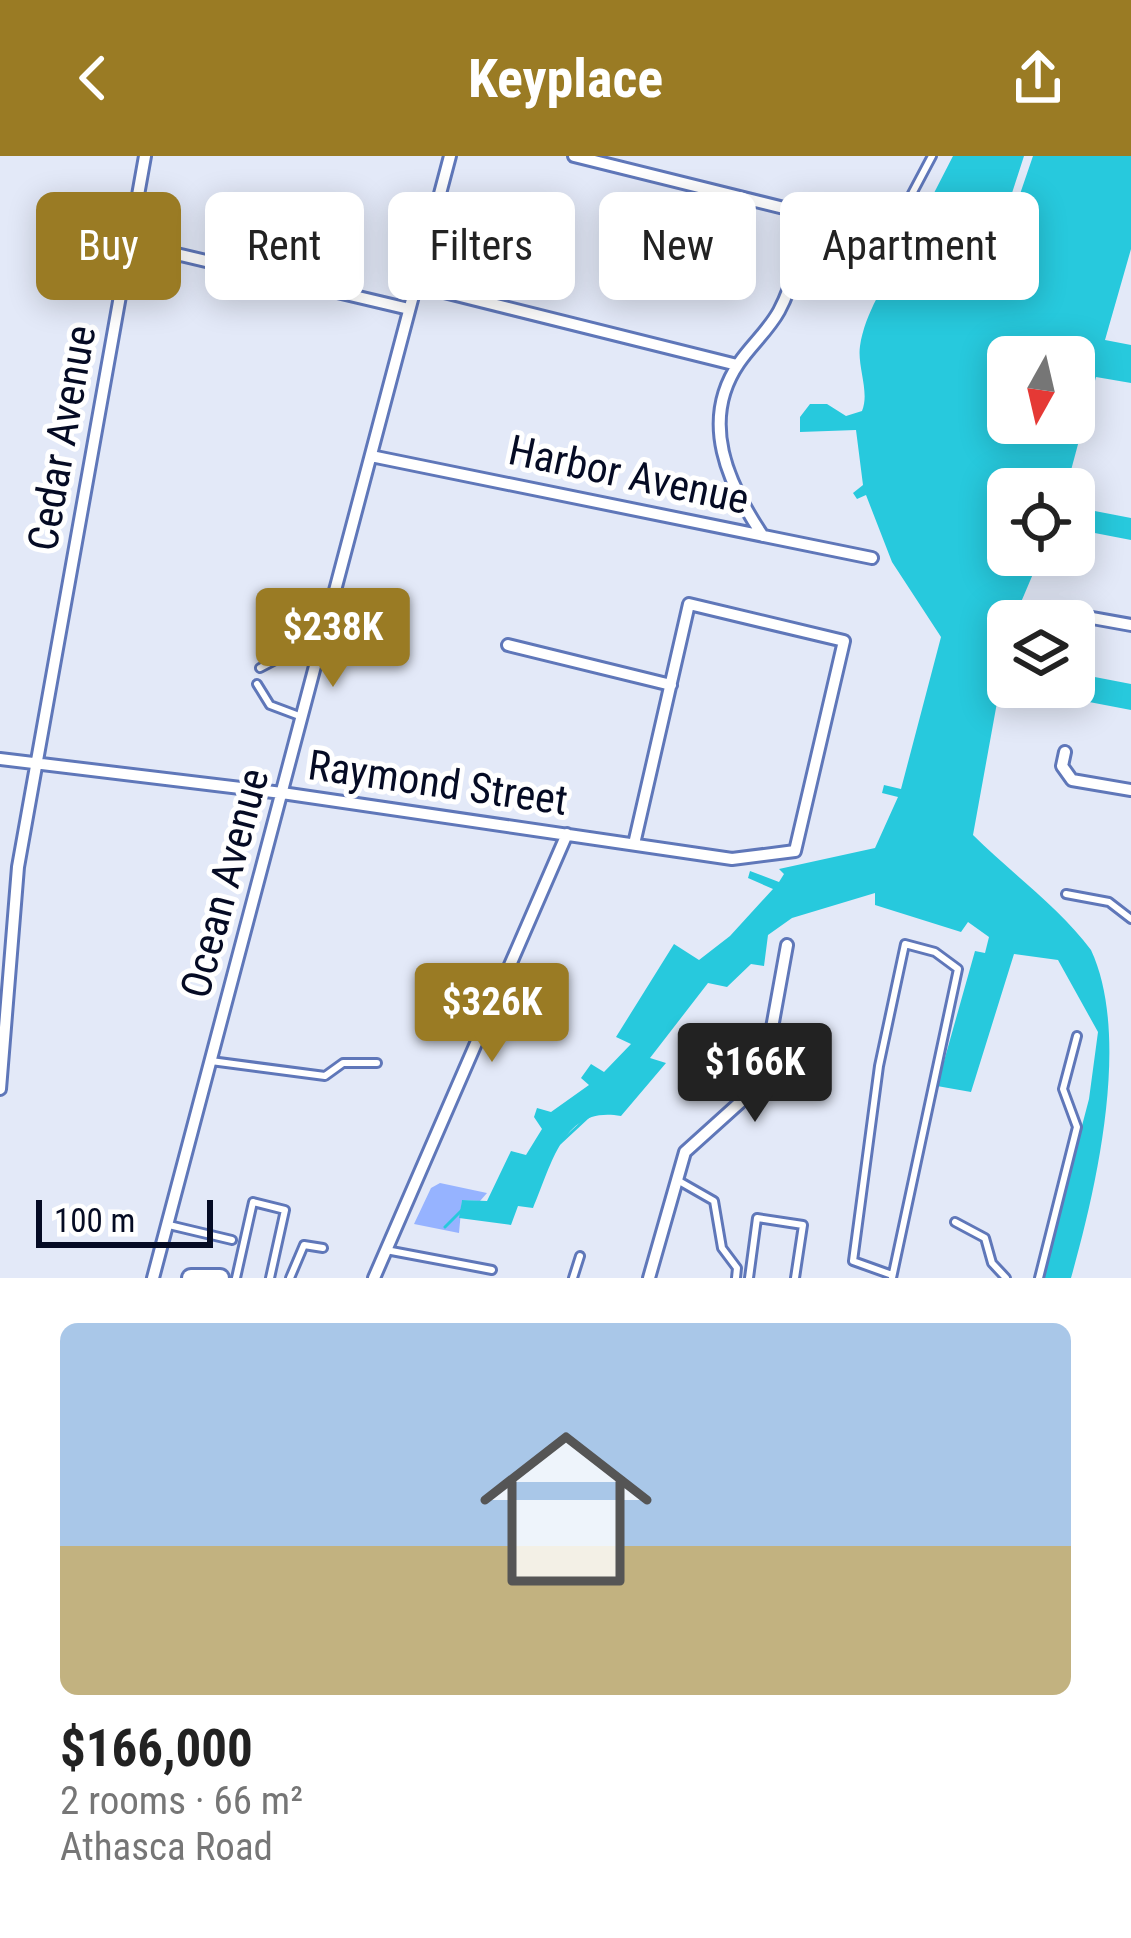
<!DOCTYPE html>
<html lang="en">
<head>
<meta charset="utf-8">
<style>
  body { margin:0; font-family:"Roboto Condensed",sans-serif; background:#f6f6f6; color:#222; height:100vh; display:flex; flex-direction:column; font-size:45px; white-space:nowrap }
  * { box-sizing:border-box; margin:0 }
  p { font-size:39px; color:#767676 }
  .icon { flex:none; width:66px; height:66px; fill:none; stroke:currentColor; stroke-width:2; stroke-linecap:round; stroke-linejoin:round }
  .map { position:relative; height:1122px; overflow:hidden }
  .sheet { display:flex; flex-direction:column; background:#fff; flex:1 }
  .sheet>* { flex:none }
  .top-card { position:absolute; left:36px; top:36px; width:1059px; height:108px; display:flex; gap:24px }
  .needle { width:78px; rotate:188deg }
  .controls { position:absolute; left:987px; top:180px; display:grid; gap:24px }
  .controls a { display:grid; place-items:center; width:108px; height:108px; border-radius:18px; background:#fff; box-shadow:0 6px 30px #0003; font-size:60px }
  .scale { position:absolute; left:36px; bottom:30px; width:177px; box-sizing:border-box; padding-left:12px; border:6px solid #050b24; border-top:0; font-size:33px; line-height:42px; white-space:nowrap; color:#050b24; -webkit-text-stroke:9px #fff; paint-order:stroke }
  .price { position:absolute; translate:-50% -102px; padding:0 27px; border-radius:12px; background:#9a7b24; color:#fff; font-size:39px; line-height:78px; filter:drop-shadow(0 3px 6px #0008) }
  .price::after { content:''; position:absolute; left:50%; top:72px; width:36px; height:27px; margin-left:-18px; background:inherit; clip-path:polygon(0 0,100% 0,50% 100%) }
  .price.current { background:#222; color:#fff }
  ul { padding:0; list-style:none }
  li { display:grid; align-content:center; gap:24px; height:636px; padding:0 60px }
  li span { display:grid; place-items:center; height:372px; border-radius:18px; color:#555 }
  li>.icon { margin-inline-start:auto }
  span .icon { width:216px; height:216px; fill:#fffc; stroke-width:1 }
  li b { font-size:51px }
  .tag { padding:0 42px; border-radius:18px; background:#fff; box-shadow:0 6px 30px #0003; font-size:42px; line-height:108px }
  .tag.current { background:#9a7b24; color:#fff }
  header { display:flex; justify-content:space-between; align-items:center; height:156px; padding:0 60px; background:#9a7b24; color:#fff; font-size:54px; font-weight:700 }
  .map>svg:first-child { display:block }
  .green { fill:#96b3ff }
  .water { fill:#27c9dd; fill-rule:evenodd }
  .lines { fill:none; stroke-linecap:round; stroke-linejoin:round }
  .stream { stroke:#27c9dd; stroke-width:3 }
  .lane-casing { stroke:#5f77b9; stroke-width:12 }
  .street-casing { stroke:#5f77b9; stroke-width:16 }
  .primary-casing { stroke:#5f77b9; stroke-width:22 }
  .lane { stroke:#fff; stroke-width:6 }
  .street { stroke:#fff; stroke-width:10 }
  .primary { stroke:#fff; stroke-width:16 }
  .labels { text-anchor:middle; stroke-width:10; stroke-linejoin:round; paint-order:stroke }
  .street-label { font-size:42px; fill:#050b24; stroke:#fff }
</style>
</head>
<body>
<header><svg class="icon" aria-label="back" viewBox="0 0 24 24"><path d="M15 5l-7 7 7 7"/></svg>Keyplace<svg class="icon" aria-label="share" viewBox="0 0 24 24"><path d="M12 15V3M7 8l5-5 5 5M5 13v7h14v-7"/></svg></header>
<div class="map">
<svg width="1131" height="1122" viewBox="0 0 1131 1122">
  <rect width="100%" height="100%" fill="#e3e9f8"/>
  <path class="green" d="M440 1027 487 1037 480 1045 462 1044 459 1077 414 1068 431 1032Z"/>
  <path class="water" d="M953 0H1024L989 108 995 111 1033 0H1131V93L1105 184 1131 189V227L1096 221 1066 333H1008V399H1041L1013 465H1008V530H1000L973 679C1010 716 1060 752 1091 794 1131 880 1097 1030 1071 1122H1042L1089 943 1098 876 1058 804 1014 798 971 936 937 930 975 795 985 797 989 781 968 766 961 776 875 749V737L792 762 768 779 764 810 751 808 727 831 708 827 650 902 666 907 621 960C563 949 552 1008 533 1052L518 1050 511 1069 459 1062 462 1044 487 1045 511 995 526 999 542 973 534 961 537 952 551 956 589 929 581 922 591 908 604 916 631 888 616 881 674 788 699 804 730 780 773 733 748 722 750 715 779 726 784 718 779 713 875 692 898 641 882 637 884 629 901 633 941 481 892 406 866 339 857 343 853 337 863 329 856 274 800 276V261L810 248H827L846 260 862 255C870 236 857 211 860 190 866 152 891 119 909 86L890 76 896 66 925 81 916 72ZM1008 201H1074V267H1008Z
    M1074 351 1131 362V384L1074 373Z
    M1074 517 1131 528V554L1011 531H1074Z"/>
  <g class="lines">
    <path class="stream" d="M560 987 588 961
      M445 1071 463 1053"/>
    <defs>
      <path id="lane" d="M885 77 897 66 932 0
        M260 512 283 500 318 499
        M257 528 270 549 302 561
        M1066 738 1109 746 1131 763
        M211 905 325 920 343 907H377
        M679 1025 714 1045 722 1092 737 1112 736 1122
        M955 1066 985 1082 992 1107 1006 1122
        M169 1069 232 1084
        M386 1094 492 1114
        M236 1122 253 1046 285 1054 270 1122
        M290 1122 304 1089 323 1092
        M573 1122 580 1100
        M749 1122 757 1062 803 1069 795 1122
        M892 1122 958 813 935 796 905 788 879 910 853 1105 892 1119
        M1039 1122 1077 971 1063 933 1077 880"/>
      <path id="street" d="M574 0 885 77
        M130 87 409 153
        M416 129 737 209
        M371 300 872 402
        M763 380C728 328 699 265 739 207 751 189 768 175 779 155 795 125 801 91 806 57
        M1059 456 1131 469
        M508 489 671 529
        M1065 596 1062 610 1072 624 1131 634
        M0 603 282 637 732 703 795 695 844 485 689 448 634 688
        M0 933 18 711 145 0
        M153 1122 450 0
        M374 1122 567 678
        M649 1122 685 996 756 932 766 905 787 789"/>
      <path id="primary" d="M191 1122H220"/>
    </defs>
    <use href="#lane" class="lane-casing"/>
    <use href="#street" class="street-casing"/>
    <use href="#primary" class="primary-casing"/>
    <use href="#lane" class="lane"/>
    <use href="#street" class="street"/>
    <use href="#primary" class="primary"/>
  </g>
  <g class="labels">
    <g class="street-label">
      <text transform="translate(61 282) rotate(-80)" y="15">Cedar Avenue</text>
      <text transform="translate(629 318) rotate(12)" y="15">Harbor Avenue</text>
      <text transform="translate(438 626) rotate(8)" y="15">Raymond Street</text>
      <text transform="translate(224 727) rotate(-75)" y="15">Ocean Avenue</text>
    </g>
  </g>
</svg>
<div class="controls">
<a><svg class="needle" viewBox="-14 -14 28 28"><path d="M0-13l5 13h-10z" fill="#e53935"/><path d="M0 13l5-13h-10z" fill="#767676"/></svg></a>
<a><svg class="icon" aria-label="locate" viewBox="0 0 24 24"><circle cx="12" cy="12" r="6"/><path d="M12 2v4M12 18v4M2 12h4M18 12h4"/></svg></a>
<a><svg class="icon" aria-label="layers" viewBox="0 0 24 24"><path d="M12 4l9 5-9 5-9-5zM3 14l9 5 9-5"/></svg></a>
</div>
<div class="scale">100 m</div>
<b class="price" style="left:333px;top:534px">$238K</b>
<b class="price" style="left:492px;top:909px">$326K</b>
<b class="price current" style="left:755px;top:969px">$166K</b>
<div class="top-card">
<a class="tag current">Buy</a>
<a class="tag">Rent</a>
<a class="tag">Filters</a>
<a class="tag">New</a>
<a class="tag">Apartment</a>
</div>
</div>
<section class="sheet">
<ul>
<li><span style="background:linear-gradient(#a9c7e8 60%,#c2b280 0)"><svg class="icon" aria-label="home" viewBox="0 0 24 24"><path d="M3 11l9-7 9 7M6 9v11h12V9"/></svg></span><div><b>$166,000</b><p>2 rooms · 66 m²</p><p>Athasca Road</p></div></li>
</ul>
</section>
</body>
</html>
